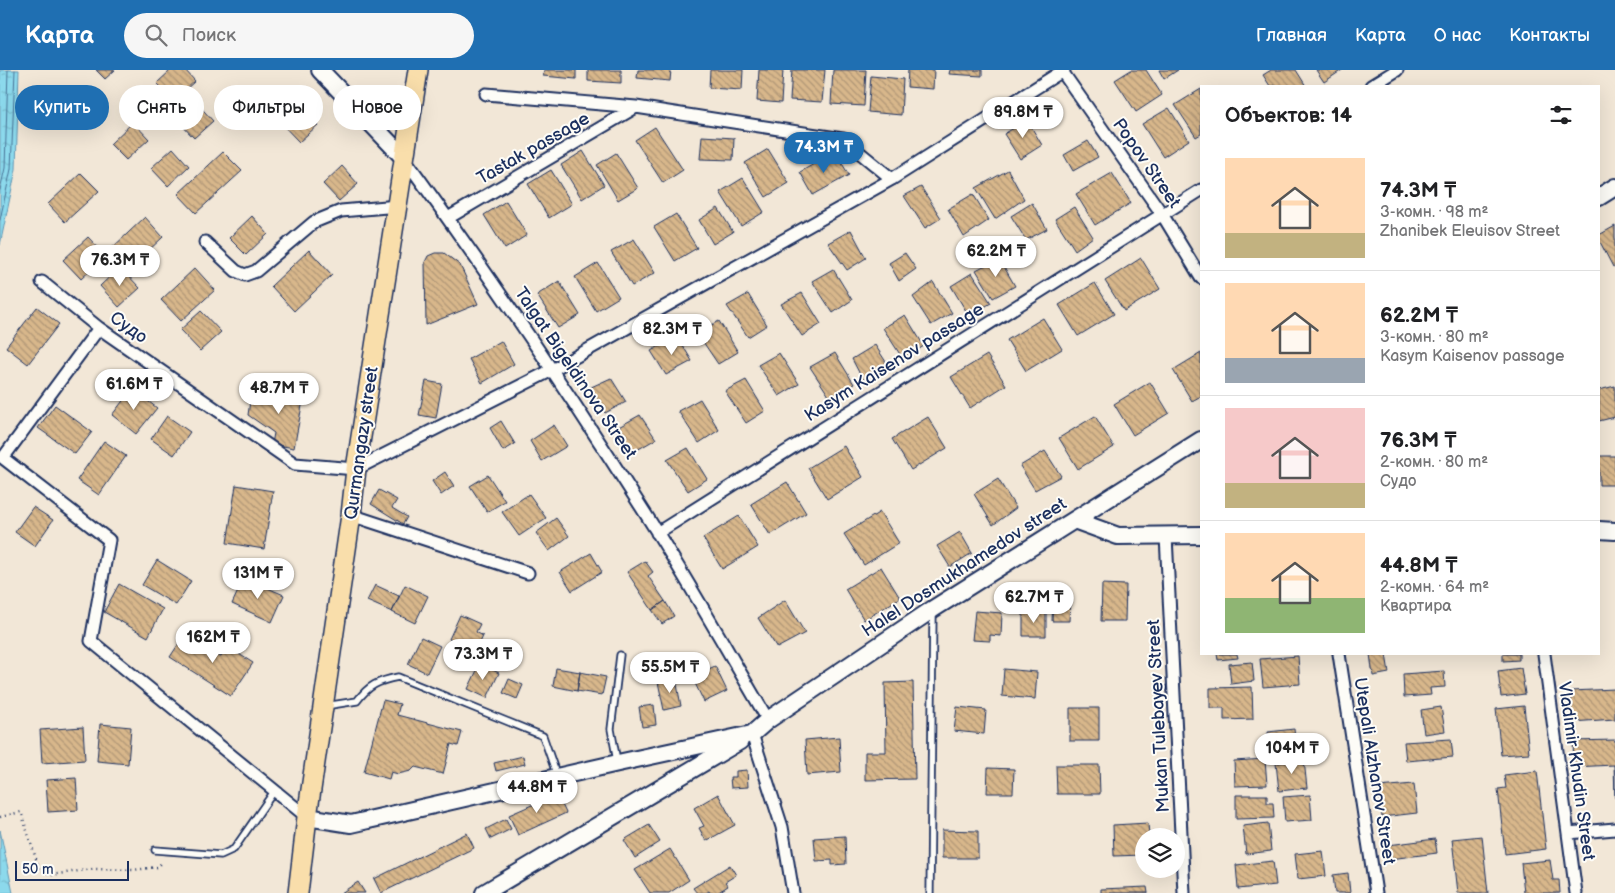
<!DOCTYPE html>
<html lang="ru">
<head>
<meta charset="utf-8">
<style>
  body { margin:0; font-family:"Balsamiq Sans",sans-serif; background:#f6f6f6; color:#202124; height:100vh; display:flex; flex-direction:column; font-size:19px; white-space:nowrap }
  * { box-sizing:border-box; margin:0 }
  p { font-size:16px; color:#757577 }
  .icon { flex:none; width:28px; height:28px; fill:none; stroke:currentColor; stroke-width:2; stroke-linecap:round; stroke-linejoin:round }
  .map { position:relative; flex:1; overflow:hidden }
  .sheet { position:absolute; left:1200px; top:15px; width:400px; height:570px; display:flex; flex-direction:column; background:#fff; border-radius:0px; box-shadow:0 5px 20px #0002 }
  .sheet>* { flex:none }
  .guide { position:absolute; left:15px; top:15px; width:475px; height:45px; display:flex; gap:10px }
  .buttons { position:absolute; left:1135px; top:758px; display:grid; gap:10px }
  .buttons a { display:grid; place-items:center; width:50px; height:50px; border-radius:50%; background:#fff; box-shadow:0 5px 20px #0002; font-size:25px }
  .scale { position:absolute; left:15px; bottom:12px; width:114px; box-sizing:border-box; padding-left:5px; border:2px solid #1b2f5e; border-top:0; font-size:14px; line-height:18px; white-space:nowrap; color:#1b2f5e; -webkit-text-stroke:4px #fdfcf7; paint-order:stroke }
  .price { position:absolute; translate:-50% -42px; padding:0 11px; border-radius:18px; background:#fff; color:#222; font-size:16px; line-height:32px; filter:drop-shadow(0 1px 2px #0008) }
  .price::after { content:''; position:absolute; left:50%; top:30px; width:15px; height:11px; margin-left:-8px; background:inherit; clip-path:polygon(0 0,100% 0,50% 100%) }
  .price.selected { background:#1f6fb2; color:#fff }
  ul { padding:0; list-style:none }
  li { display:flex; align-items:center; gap:15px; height:125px; padding:0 25px }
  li+li { border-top:1px solid #e0e0e0 }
  li span { display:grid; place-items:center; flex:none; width:140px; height:100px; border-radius:0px; color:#555 }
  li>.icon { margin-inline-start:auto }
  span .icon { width:60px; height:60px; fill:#fffc; stroke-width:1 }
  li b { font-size:21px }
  h2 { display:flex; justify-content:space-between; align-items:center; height:60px; padding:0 25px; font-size:21px }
  .tag { padding:0 18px; border-radius:22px; background:#fff; box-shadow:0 5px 20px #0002; font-size:18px; line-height:45px }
  .tag.selected { background:#1f6fb2; color:#fff }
  header { display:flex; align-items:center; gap:30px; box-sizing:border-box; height:70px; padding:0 25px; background:#1f6fb2; color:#fff }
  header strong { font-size:24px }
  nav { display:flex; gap:28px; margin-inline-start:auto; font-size:18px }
  .search { width:350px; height:45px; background:#f6f6f6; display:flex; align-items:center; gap:12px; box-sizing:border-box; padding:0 18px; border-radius:28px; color:#757577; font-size:19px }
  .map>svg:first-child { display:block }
  .water { fill:url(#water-ripples); stroke:#5f95b3 }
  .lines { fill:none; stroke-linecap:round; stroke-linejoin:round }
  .shore { stroke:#487397; stroke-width:1 }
  .building { fill:url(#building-back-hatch); stroke:#1b2f5e }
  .lane-casing { stroke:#1b2f5e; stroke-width:9 }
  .street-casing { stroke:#1b2f5e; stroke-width:15 }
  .secondary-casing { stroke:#1b2f5e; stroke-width:20 }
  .primary-casing { stroke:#1b2f5e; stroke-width:22 }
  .path { stroke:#1b2f5e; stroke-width:2.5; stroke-dasharray:1 4; stroke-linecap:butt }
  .lane { stroke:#fdfcf7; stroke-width:5.5 }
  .street { stroke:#fdfcf7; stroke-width:11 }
  .secondary { stroke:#fdfcf7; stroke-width:16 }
  .primary { stroke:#f9deab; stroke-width:19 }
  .labels { text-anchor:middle; stroke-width:4; stroke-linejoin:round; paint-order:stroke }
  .street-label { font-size:18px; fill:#1b2f5e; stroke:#fdfcf7 }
</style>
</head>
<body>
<header>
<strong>Карта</strong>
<div class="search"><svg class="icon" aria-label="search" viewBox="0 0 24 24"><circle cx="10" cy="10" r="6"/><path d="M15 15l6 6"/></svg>Поиск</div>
<nav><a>Главная</a><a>Карта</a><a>О нас</a><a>Контакты</a></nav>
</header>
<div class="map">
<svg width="1615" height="823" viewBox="0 0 1615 823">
  <defs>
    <pattern id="water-ripples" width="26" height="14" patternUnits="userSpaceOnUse" patternTransform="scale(1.25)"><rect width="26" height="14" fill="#8cd9ec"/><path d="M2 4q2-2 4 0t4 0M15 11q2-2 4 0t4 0" fill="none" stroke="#78bbcd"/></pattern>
    <pattern id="building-back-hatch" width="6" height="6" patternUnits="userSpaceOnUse" patternTransform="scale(1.25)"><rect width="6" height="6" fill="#d8b78b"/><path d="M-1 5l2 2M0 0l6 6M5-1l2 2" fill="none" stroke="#ae9575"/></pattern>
  </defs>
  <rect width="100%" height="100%" fill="#f2e7d7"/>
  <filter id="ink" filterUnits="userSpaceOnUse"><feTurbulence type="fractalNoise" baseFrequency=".02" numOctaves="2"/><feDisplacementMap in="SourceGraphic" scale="10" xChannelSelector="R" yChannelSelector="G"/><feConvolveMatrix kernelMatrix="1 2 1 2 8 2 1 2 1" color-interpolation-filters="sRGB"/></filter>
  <g filter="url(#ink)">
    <path class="water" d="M0 0H19L16 99 0 175Z
      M0 760 13 823H0Z"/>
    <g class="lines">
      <path class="shore" d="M0 120 5 98 8 0
        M0 150 11 99 15 0"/>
    </g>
    <path class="building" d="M96 0H115L105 9Z
      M171 0H185L195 11 174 30 157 13Z
      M544 0H576V9L543 6Z
      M588 0H621V13L588 11Z
      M638 0H671L670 11 637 8Z
      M710 0H743L742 20 709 18Z
      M759 0H783L781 33 757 31Z
      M792 0H825L822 32 790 30Z
      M833 0H866L864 36 831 34Z
      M908 0H934L933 19 907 17Z
      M950 0H982V6L949 4Z
      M1131 0H1146L1162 25 1136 42 1115 10Z
      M1159 0H1178L1164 9Z
      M1271 0H1296L1306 16H1270L1263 5Z
      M1316 0H1342L1324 12Z
      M871 6 903 9 901 45 868 42Z
      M1201 19V64L1196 67 1175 35Z
      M195 31 213 51 194 68 176 49Z
      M296 32 318 55 299 72 277 49Z
      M1169 38 1189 70 1163 87 1142 54Z
      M1027 50 1042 75 1020 89 1004 64Z
      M133 52 149 69 126 90 110 74Z
      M655 57 683 100 663 113 635 70Z
      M702 66 734 68 733 90 700 89Z
      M1088 71 1098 87 1073 101 1064 85Z
      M173 78 189 96 168 116 151 98Z
      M768 79 789 113 766 127 745 93Z
      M583 81 604 115 582 129 561 95Z
      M223 82 242 101 196 143 178 124Z
      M835 82 849 105 813 125 800 102Z
      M616 83 638 118 618 130 597 95Z
      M342 96 358 114 339 131 323 114Z
      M551 100 572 134 549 148 528 114Z
      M1008 100 1024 129 995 149 976 118Z
      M81 103 99 121 65 152 48 134Z
      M1112 103 1131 133 1095 155 1076 124Z
      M743 108 764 142 741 156 720 122Z
      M921 117 941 148 925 158 904 126Z
      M973 124 989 150 964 167 948 139Z
      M506 131 527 165 505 179 484 145Z
      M1032 133 1047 159 1026 170 1011 146Z
      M1074 137 1093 167 1075 180 1055 149Z
      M718 138 733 162 713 174 699 150Z
      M676 144 697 178 675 191 654 157Z
      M252 146 268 164 246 185 229 168Z
      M145 147 163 167 130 198 111 179Z
      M1615 156V196L1613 197 1599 170V165Z
      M851 160 866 188 847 200 828 173Z
      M88 167 106 186 81 209 63 190Z
      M634 169 655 203 632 216 611 182Z
      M309 180 332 205 294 241 271 216Z
      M435 183H444L460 195 478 234 426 255 425 192 428 186Z
      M905 183 916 199 899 211 889 193Z
      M999 188 1015 216 993 228 976 200Z
      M1141 188 1160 219 1124 241 1105 211Z
      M598 193 619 227 596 241 575 207Z
      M120 197 140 218 119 237 100 216Z
      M195 198 215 220 181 251 161 230Z
      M833 199 852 230 833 243 812 211Z
      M972 203 991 233 969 246 951 216Z
      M559 211 580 245 558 258 537 225Z
      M933 212 952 243 931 255 913 227Z
      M1095 213 1114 244 1078 266 1059 235Z
      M802 223 821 254 802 266 781 234Z
      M748 224 767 255 748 267 727 236Z
      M37 237 59 254 28 294 6 277Z
      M201 241 221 262 200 281 180 260Z
      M905 245 924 276 903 289 883 258Z
      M1043 248 1062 279 1026 301 1007 270Z
      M719 251 738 282 718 294 697 263Z
      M677 266 692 291 666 305 651 281Z
      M501 271 514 294 482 313 469 289Z
      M875 275 888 295 863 310 852 289Z
      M779 283 799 314 779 326 758 295Z
      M835 283 854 314 831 329 810 297Z
      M1201 283V326L1192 331 1173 300Z
      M987 285 1006 315 970 338 951 307Z
      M611 308 626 332 605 343 589 318Z
      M746 310 765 341 746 353 725 321Z
      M426 311 442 314 436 348 419 345Z
      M1150 312 1169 343 1133 365 1114 334Z
      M1615 316V347L1599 351V320Z
      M264 318 304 325 294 378 272 374 274 363 248 345 250 331 261 333Z
      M132 319 157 338 136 364 112 345Z
      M700 329 719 360 699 373 678 341Z
      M55 335 92 362 75 384 38 358Z
      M640 345 656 369 630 384 615 359Z
      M167 346 190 362 174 385 151 369Z
      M1095 346 1114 377 1078 399 1059 368Z
      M928 347 947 378 911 400 892 369Z
      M501 351 515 374 503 381 490 358Z
      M554 355 567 376 542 391 530 371Z
      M104 371 126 386 99 425 77 410Z
      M844 376 863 407 827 429 808 398Z
      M688 378 707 409 688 421 667 390Z
      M1045 381 1061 406 1035 420 1020 396Z
      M1599 386H1615V415H1599Z
      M445 402 454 416 441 425 432 411Z
      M488 405 505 431 487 442 470 416Z
      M998 409 1016 438 993 455 974 424Z
      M787 412 806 443 770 465 751 434Z
      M236 415 273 421 264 479 227 473Z
      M379 420 397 430 392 438 407 447 403 454 371 434Z
      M529 424 546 448 519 466 502 442Z
      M33 437 53 450 35 476 15 462Z
      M880 442 899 473 864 495 844 464Z
      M739 446 758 477 722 499 703 468Z
      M556 448 569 466 549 481 536 463Z
      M960 462 972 483 950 497 937 476Z
      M591 483 602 502 572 521 560 502Z
      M157 490 191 511 176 535 142 515Z
      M645 491 653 502 648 506 665 531 652 540 627 502Z
      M881 497 900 528 864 550 845 519Z
      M244 508 284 525 272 552 232 534Z
      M119 514 163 539 148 567 104 542Z
      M1102 514 1126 515 1125 551H1101Z
      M375 515 399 526 392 542 367 531Z
      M405 515 428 526 415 553 392 542Z
      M785 530 805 563 777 578 758 548Z
      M1053 530 1070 531 1069 551H1052Z
      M665 531 674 546 662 554 652 540Z
      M975 541 1002 543 1001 566 990 565V571L972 570Z
      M1023 541H1046V566H1023Z
      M460 545 480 554 476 562 483 566 476 582 449 569Z
      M185 564 221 587 228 577 253 593 231 626 170 587Z
      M421 567 440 576 427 603 408 594Z
      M1217 584H1237L1238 588 1218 590Z
      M1370 584H1386L1389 603 1373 606Z
      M1503 584H1519V590L1503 591Z
      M1298 586 1300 614 1263 617 1260 589Z
      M1252 592 1254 611 1231 614 1229 594Z
      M480 594 499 603 487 628 468 619Z
      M715 596 727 621 704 632 692 607Z
      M556 598 580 602 577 621 553 616Z
      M1521 598 1525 624 1501 627 1498 601Z
      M1004 599 1037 602 1035 629 1002 626Z
      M1444 601 1445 617 1430 618 1431 625 1404 627 1403 604Z
      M580 602 606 607 602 625 577 621Z
      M509 609 523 615 517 629 503 623Z
      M676 609 681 636 664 640 658 612Z
      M913 612 915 709 865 710V682H886L885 613Z
      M1252 617 1253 649 1224 650V638H1210V618Z
      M1615 619V649L1572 652 1571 621Z
      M383 630 400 634 397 645 462 662 458 676 451 674 443 704 415 697 411 701 398 704 391 702 389 709 364 702Z
      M654 635 656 655 642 657 639 637Z
      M1524 636 1529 683 1501 685 1496 639Z
      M957 637 986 640 984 664 954 661Z
      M1441 637 1445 661 1424 664 1421 640Z
      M1070 638H1099V671H1070Z
      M100 654 131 657 128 694 97 691Z
      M83 657 85 690 42 693 40 660Z
      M1294 659 1296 678 1270 681 1268 662Z
      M839 667 841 702 807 705 805 670Z
      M1451 669 1453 687 1406 691 1404 672Z
      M1615 670V728L1614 695 1574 697 1573 671Z
      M523 686 525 694 496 701 494 693Z
      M1265 689 1267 715 1235 716 1234 691Z
      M1304 690 1307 718 1279 721 1276 693Z
      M1056 695H1099L1100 724H1057Z
      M988 698 1014 699 1013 723H987Z
      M747 700 748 717 731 718 730 707H736V701Z
      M1537 701 1546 779 1505 784 1498 719 1506 718 1504 705Z
      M76 708 78 740 48 742 46 710Z
      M1414 714 1417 743 1382 747 1378 717Z
      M557 724 566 743 518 765 509 745Z
      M718 724 735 755 706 771 699 758 704 756 694 738Z
      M1236 725H1267V733H1273L1274 748 1236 749Z
      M1310 725 1312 750 1285 752 1283 727Z
      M506 749 511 759 491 769 486 759Z
      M1148 753 1149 766H1144V785L1114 786 1113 755Z
      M1268 753 1271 781 1246 784 1243 756Z
      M649 755 660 772 635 788 624 770Z
      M942 760 978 761V788H942Z
      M467 763 474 778 381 823 374 809Z
      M845 766 846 794 832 795V790L816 791 814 768Z
      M1482 766 1488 823H1458L1452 769Z
      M1435 769 1437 783 1390 789 1388 775Z
      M670 779 689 810 669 823H650L635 800Z
      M1323 781 1326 806 1298 809 1295 784Z
      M1550 790 1553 810H1559L1560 823H1524L1521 793Z
      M1273 791 1276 815 1238 819 1236 795Z
      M730 795 736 805 725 812 728 816 717 823H710L709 821 706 823H697L693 818Z
      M1348 803 1350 823H1335L1333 805Z
      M358 812 365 823H341Z
      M1147 817 1148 823H1101V819Z"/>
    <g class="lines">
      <defs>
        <path id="lane" d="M325 636 357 631C369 615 378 611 398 607L543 666 557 706
          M617 691 611 659 620 585
          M155 780 221 785 234 779 275 720
          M930 823 933 543"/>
        <path id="street" d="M1061 0 1162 144 1201 208
          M1371 16 1397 0
          M486 24 636 37 843 69 892 109
          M405 89C493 210 577 335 657 462 695 523 731 587 768 650
          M448 148 636 37
          M205 172 236 201 245 205 256 201 314 152 341 141 398 136
          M42 212 99 258 295 394 356 399 552 300 892 109 1064 0
          M99 258 3 388 109 470 91 571 307 747
          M351 445 528 503
          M657 463 1201 120
          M1166 466 1184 823
          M1339 584 1376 823
          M1544 584 1576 823
          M752 664 782 757 793 823
          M1568 763 1615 759"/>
        <path id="secondary" d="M320 0 405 89
          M1599 127 1615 117
          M1074 450 1118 466 1201 465
          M1599 460 1615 461
          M307 747 351 754 618 693 752 664 768 650 933 539 1201 370
          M484 823 740 671"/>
        <path id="primary" d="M298 823 307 747 351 445 356 399 418 0"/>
      </defs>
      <use href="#lane" class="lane-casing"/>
      <use href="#street" class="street-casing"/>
      <use href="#secondary" class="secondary-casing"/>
      <use href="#primary" class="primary-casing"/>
      <path class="path" d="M0 747 21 742 39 798 51 805 93 799 133 800 158 797 163 791"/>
      <use href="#lane" class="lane"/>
      <use href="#street" class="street"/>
      <use href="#secondary" class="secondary"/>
      <use href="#primary" class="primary"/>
    </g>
  </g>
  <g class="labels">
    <g class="street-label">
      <text transform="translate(533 78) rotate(-30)" y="6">Tastak passage</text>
      <text transform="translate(1147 93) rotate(55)" y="6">Popov Street</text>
      <text transform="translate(129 257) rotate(35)" y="6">Судо</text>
      <text transform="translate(894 292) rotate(-32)" y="6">Kasym Kaisenov passage</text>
      <text transform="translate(576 303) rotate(56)" y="6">Talgat Bigeldinova Street</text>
      <text transform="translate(361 373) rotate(-82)" y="6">Qurmangazy street</text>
      <text transform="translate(964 497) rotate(-33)" y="6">Halel Dosmukhamedov street</text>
      <text transform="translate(1158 646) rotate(-93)" y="6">Mukan Tulebayev Street</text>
      <text transform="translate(1375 701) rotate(81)" y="6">Utepali Alzhanov Street</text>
      <text transform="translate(1577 701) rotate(82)" y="6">Vladimir Khudin Street</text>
    </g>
  </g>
</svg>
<div class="buttons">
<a><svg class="icon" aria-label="layers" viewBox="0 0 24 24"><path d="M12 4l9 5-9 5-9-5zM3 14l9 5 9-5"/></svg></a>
</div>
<div class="scale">50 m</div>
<b class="price" style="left:1023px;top:69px">89.8M ₸</b>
<b class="price selected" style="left:824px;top:104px">74.3M ₸</b>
<b class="price" style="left:996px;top:208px">62.2M ₸</b>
<b class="price" style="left:120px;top:217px">76.3M ₸</b>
<b class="price" style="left:672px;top:286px">82.3M ₸</b>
<b class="price" style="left:134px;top:341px">61.6M ₸</b>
<b class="price" style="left:279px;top:345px">48.7M ₸</b>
<b class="price" style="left:258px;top:530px">131M ₸</b>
<b class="price" style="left:1034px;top:554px">62.7M ₸</b>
<b class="price" style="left:213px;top:594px">162M ₸</b>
<b class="price" style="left:483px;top:611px">73.3M ₸</b>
<b class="price" style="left:670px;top:624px">55.5M ₸</b>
<b class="price" style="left:1292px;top:705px">104M ₸</b>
<b class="price" style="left:537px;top:744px">44.8M ₸</b>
<div class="guide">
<a class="tag selected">Купить</a>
<a class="tag">Снять</a>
<a class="tag">Фильтры</a>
<a class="tag">Новое</a>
</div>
<section class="sheet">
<h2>Объектов: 14<svg class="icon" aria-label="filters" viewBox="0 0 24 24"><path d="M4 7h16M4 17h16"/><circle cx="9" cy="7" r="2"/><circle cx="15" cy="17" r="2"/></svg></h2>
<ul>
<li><span style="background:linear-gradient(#ffd9b3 75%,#c2b280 0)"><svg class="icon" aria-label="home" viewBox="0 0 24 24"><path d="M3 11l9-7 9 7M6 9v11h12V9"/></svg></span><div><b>74.3M ₸</b><p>3-комн. · 98 m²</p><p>Zhanibek Eleuisov Street</p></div></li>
<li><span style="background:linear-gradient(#ffd9b3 75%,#9aa5b1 0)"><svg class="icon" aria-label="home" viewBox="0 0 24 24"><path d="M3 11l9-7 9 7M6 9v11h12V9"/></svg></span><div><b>62.2M ₸</b><p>3-комн. · 80 m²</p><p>Kasym Kaisenov passage</p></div></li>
<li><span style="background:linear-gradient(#f6c9c9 75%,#c2b280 0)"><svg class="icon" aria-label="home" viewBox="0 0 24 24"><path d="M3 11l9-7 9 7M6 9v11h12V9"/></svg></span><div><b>76.3M ₸</b><p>2-комн. · 80 m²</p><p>Судо</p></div></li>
<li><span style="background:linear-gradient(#ffd9b3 65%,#8fb573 0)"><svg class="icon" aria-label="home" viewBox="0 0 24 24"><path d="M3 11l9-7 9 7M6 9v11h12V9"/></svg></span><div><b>44.8M ₸</b><p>2-комн. · 64 m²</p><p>Квартира</p></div></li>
</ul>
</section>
</div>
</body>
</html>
